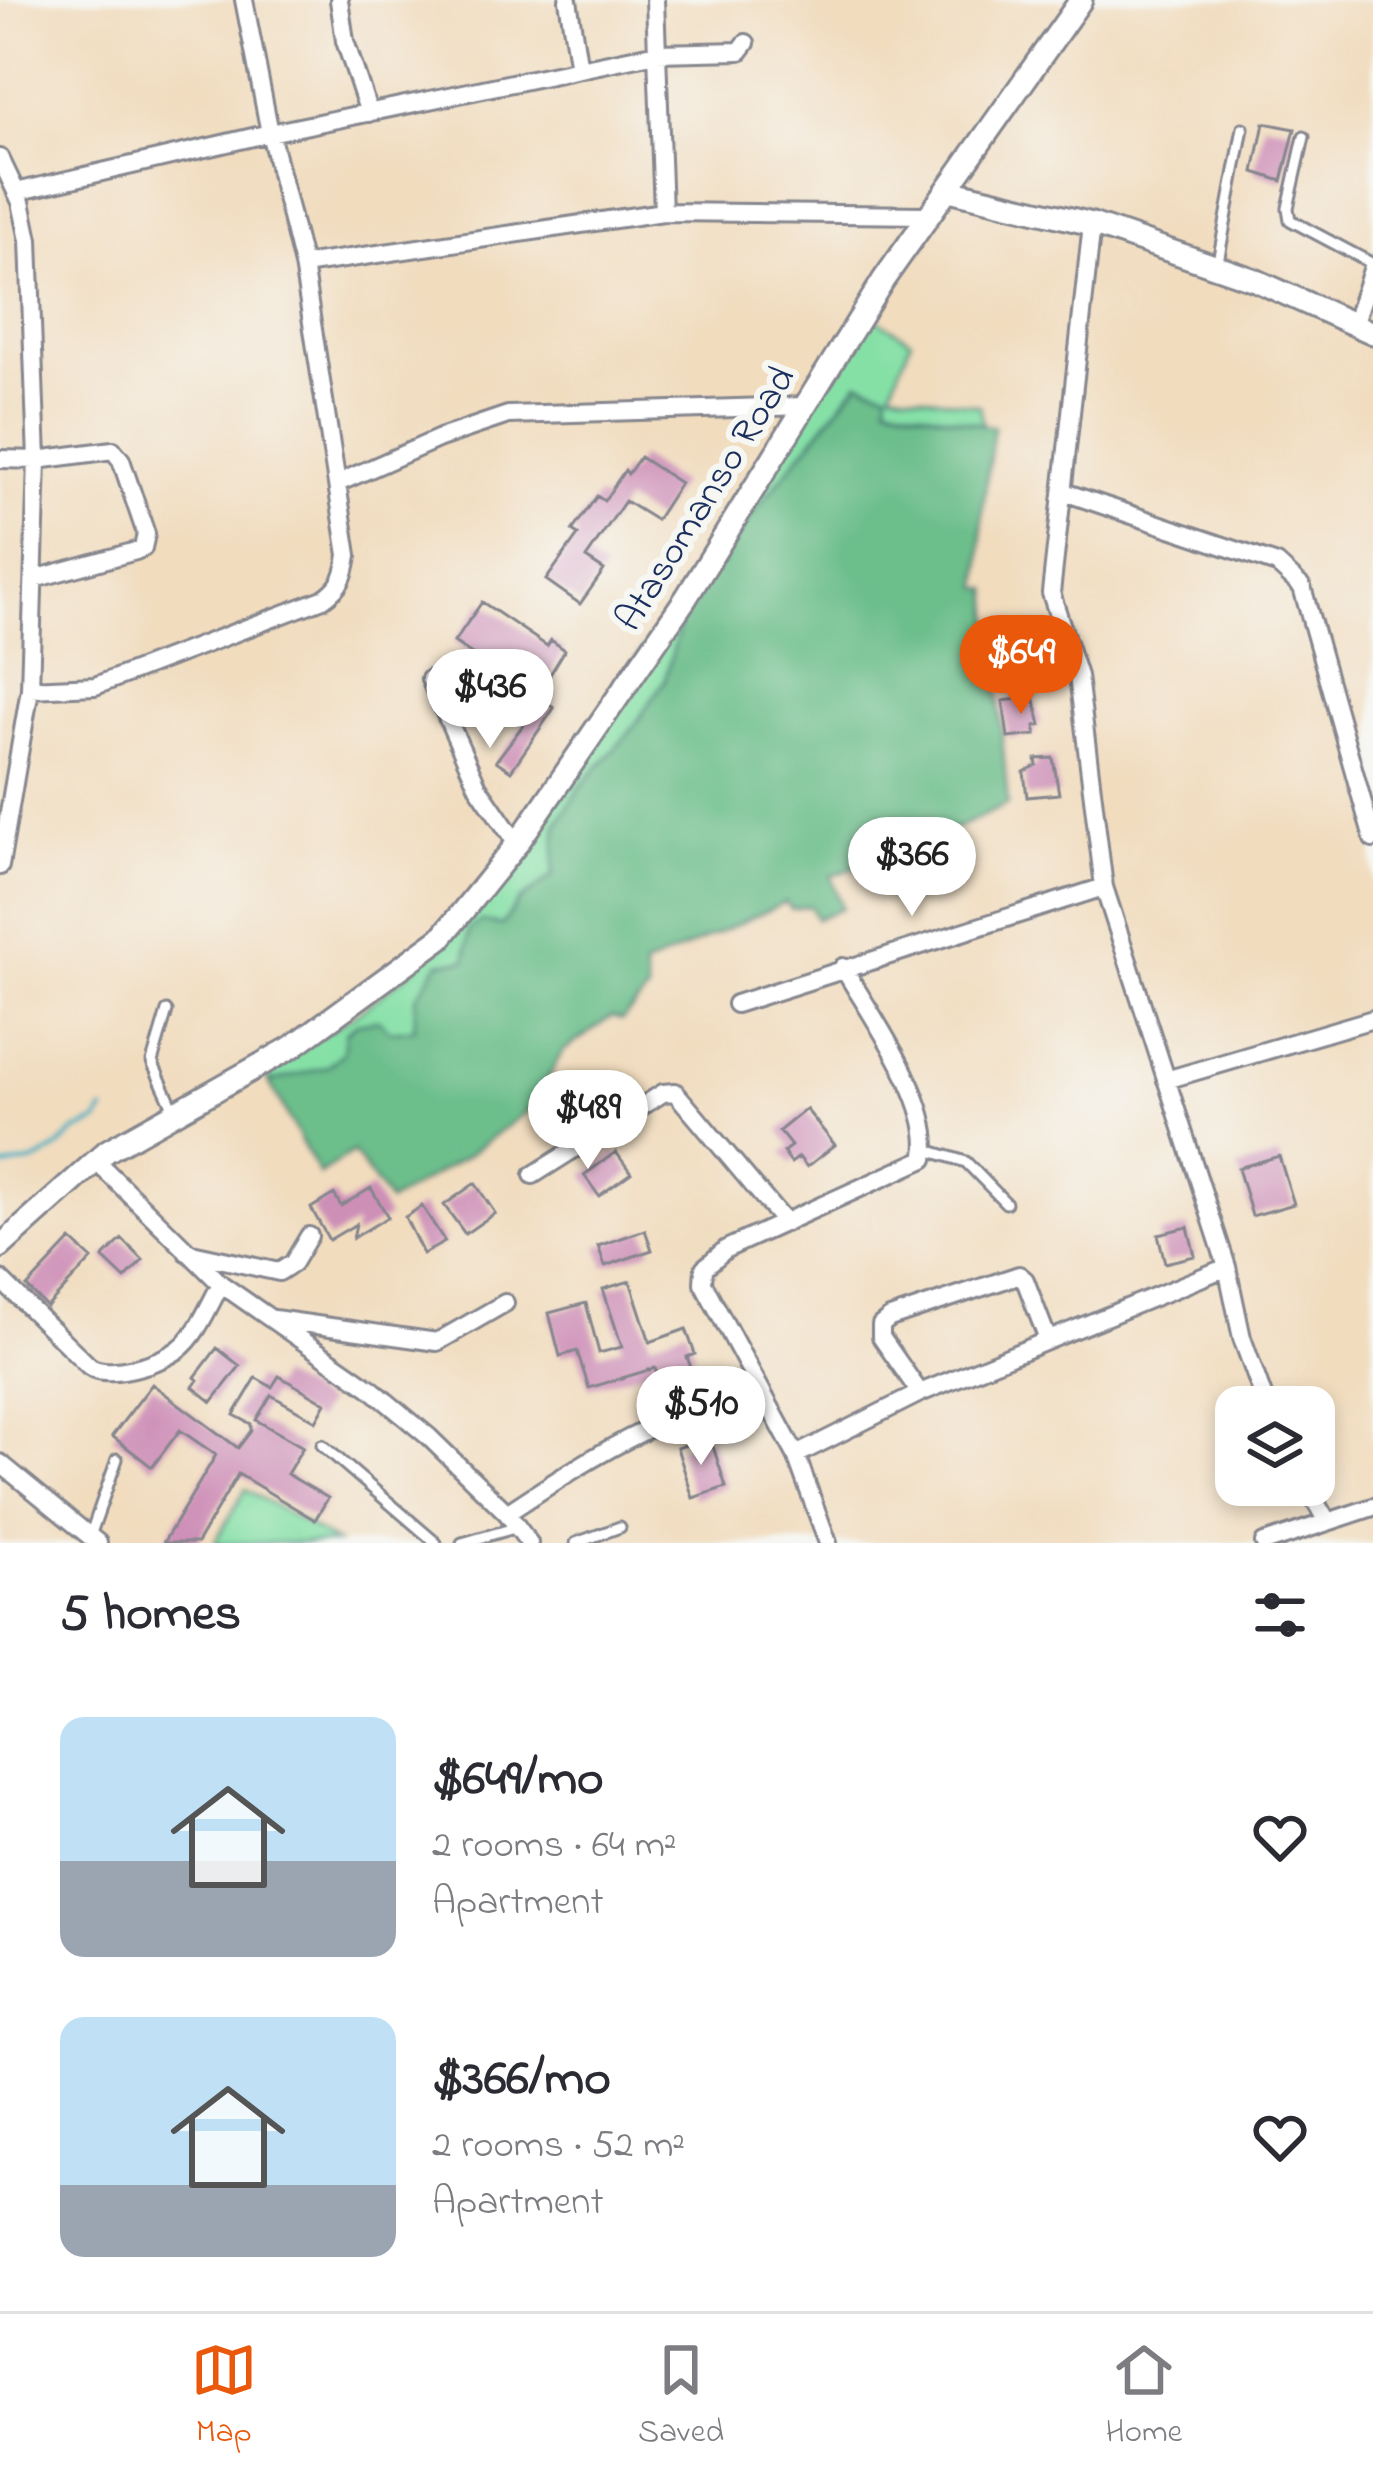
<!DOCTYPE html>
<html lang="en">
<head>
<meta charset="utf-8">
<style>
  body { margin:0; font-family:"Indie Flower",sans-serif; background:#f2f2f3; color:#2b2b33; height:100vh; display:flex; flex-direction:column; font-size:45px; white-space:nowrap }
  * { box-sizing:border-box; margin:0 }
  p { font-size:39px; color:#7c7c81 }
  .icon { flex:none; width:66px; height:66px; fill:none; stroke:currentColor; stroke-width:2; stroke-linecap:round; stroke-linejoin:round }
  .map { position:relative; height:1543px; overflow:hidden }
  .drawer { display:flex; flex-direction:column; background:#fff; flex:1 }
  .drawer>* { flex:none }
  .controls { position:absolute; left:1215px; top:1386px; display:grid; gap:24px }
  .controls a { display:grid; place-items:center; width:120px; height:120px; border-radius:24px; background:#fff; box-shadow:0 6px 18px #0003; font-size:60px }
  .price { position:absolute; translate:-50% -102px; padding:0 27px; border-radius:42px; background:#fff; color:#222; font-size:39px; line-height:78px; filter:drop-shadow(0 3px 6px #0008) }
  .price::after { content:''; position:absolute; left:50%; top:72px; width:36px; height:27px; margin-left:-18px; background:inherit; clip-path:polygon(0 0,100% 0,50% 100%) }
  .price.current { background:#ea580c; color:#fff }
  ul { padding:0; list-style:none }
  li { display:flex; align-items:center; gap:36px; height:300px; padding:0 60px }
  li span { display:grid; place-items:center; flex:none; width:336px; height:240px; border-radius:24px; color:#555 }
  li>.icon { margin-inline-start:auto }
  span .icon { width:144px; height:144px; fill:#fffc; stroke-width:1 }
  li b { font-size:51px }
  h2 { display:flex; justify-content:space-between; align-items:center; height:144px; padding:0 60px; font-size:51px }
  .dock { display:flex; justify-content:space-around; align-items:center; height:168px; border-top:3px solid #e1e1e2; background:#fff; font-size:33px; color:#7c7c81 }
  .dock a { display:grid; justify-items:center; gap:6px }
  .dock .current { color:#ea580c }
  .map>svg:first-child { display:block }
  .green { fill:#85e0a6; stroke:#508882; stroke-width:3 }
  .forest { fill:#6cbe8b; stroke:#447674; stroke-width:3 }
  .lines { fill:none; stroke-linecap:round; stroke-linejoin:round }
  .stream { stroke:#44afc2; stroke-width:4.5 }
  .building { fill:#ce8fb7 }
  .service-casing { stroke:#86868e; stroke-width:15 }
  .minor-casing { stroke:#86868e; stroke-width:22 }
  .tertiary-casing { stroke:#86868e; stroke-width:27 }
  .service { stroke:#fff; stroke-width:9 }
  .minor { stroke:#fff; stroke-width:16 }
  .tertiary { stroke:#fff; stroke-width:21 }
  .labels { text-anchor:middle; stroke-width:12; stroke-linejoin:round; paint-order:stroke }
  .street-label { font-size:39px; fill:#1b2f5e; stroke:#f6f6f2 }
</style>
</head>
<body>
<div class="map">
<svg width="1373" height="1543" viewBox="0 0 1373 1543">
  <rect width="100%" height="100%" fill="#f6f6f2"/>
  <filter id="ink" filterUnits="userSpaceOnUse"><feTurbulence type="fractalNoise" baseFrequency=".00833" numOctaves="2"/><feDisplacementMap in="SourceGraphic" scale="24" xChannelSelector="R" yChannelSelector="G"/><feConvolveMatrix kernelMatrix="1 2 1 2 8 2 1 2 1" color-interpolation-filters="sRGB"/></filter>
  <filter id="wash" filterUnits="userSpaceOnUse"><feTurbulence type="fractalNoise" baseFrequency=".004" numOctaves="4" result="noise"/><feDisplacementMap in="SourceGraphic" scale="48" xChannelSelector="R" yChannelSelector="G"/><feGaussianBlur stdDeviation="2.7" result="paint"/><feColorMatrix in="noise" values="0 0 0 0 0 0 0 0 0 0 0 0 0 0 0 0 0 1.4 0 .05"/><feComposite in="paint" operator="in"/></filter>
  <g filter="url(#wash)">
    <rect width="100%" height="100%" fill="#f1dcbe"/>
    <path class="green" d="M868 314 911 340 891 390 980 406 982 424 887 403 858 382 752 515 676 621 680 628 665 680 630 732 581 786 557 824 554 875 518 902 502 925 467 947 466 960 415 1029 390 1031 343 1053 327 1067 269 1082 260 1070C334 1032 388 995 448 938Z
      M246 1489 337 1543H214Z"/>
    <path class="forest" d="M859 382 888 391 887 404 994 427 983 506 980 588 989 589 1008 804 925 843 831 876 842 908 816 919 810 906 791 909 786 902 644 967 648 992 622 1020 611 1017 562 1052 533 1107 468 1155 389 1202 353 1152 319 1174 269 1082 327 1067 343 1053 345 1033 357 1023 378 1020 390 1031 414 1029 416 997 439 963 466 960 469 929 481 921 502 925 518 903 553 875 557 825 581 786 630 732 665 680 679 628 676 621 752 515Z"/>
    <g class="lines">
      <path class="stream" d="M0 1168 35 1161 55 1150 74 1132 98 1121 104 1111"/>
    </g>
    <g id="blocks">
      <path class="building" d="M1264 123 1295 129 1282 181 1254 172Z
        M640 457 680 483 656 520 625 501 586 558 604 570 580 604 546 580 578 535 572 531 597 496 604 501 625 470 628 474Z
        M482 602 547 646 551 640 565 650 537 696 554 708 511 771 496 761 524 724 469 681 482 661 454 642Z
        M1034 697 1041 725 1035 726 1036 735 1008 738 1003 701Z
        M1053 758 1059 794 1027 797 1024 772 1037 765 1036 759Z
        M806 1109 835 1145 807 1167 799 1157 791 1163 783 1152 791 1146 779 1131Z
        M616 1152 631 1173 599 1196 584 1175Z
        M1279 1156 1294 1204 1252 1216 1238 1168Z
        M475 1183 495 1213 465 1234 444 1205Z
        M371 1188 388 1217 353 1238 356 1224 329 1240 311 1208 334 1194 341 1206Z
        M422 1206 445 1242 423 1254 405 1217Z
        M1188 1227 1195 1256 1165 1263 1158 1234Z
        M645 1230 652 1250 605 1266 598 1246Z
        M122 1239 143 1260 125 1279 103 1258Z
        M71 1240 92 1259 47 1307 27 1287Z
        M630 1281 650 1342 686 1329 695 1354 687 1357 693 1373 672 1380 669 1373 658 1377 655 1368 589 1388 577 1351 560 1356 549 1313 586 1303 599 1353 622 1347 603 1289Z
        M217 1348 240 1366 212 1402 193 1387 198 1380 195 1377Z
        M279 1376 326 1403 316 1421 271 1395 256 1420 303 1447 287 1474 328 1498 315 1520 238 1474 197 1543H163L216 1455 180 1430 152 1467 112 1436 152 1384 238 1448 251 1431V1424L234 1415 256 1378 272 1387Z
        M710 1437 726 1487 693 1498 677 1448Z"/>
    </g>
  </g>
  <g filter="url(#ink)">
    <use href="#blocks" fill-opacity="0" stroke="#86868e" stroke-width="3"/>
    <g class="lines">
      <defs>
        <path id="service" d="M1304 137 1288 208 1290 220 1373 264
          M1217 267 1243 128
          M167 1011 152 1062 175 1112
          M927 1150 966 1162 1006 1203
          M322 1445 436 1543
          M90 1536 117 1459
          M462 1543 518 1527
          M576 1543 620 1527"/>
        <path id="minor" d="M244 0 270 133 303 265 663 212 929 215
          M339 0 345 41 369 113
          M568 0 579 69
          M655 0 663 212
          M0 158 21 202 29 240 37 460 30 689 0 866
          M16 192 270 133 657 53 740 51 746 43
          M1092 224 1051 593 1078 676 1104 887 1227 1267 1242 1338 1267 1407
          M1355 322 1373 267
          M0 459 37 460 113 450 121 460 146 534 143 548 136 551 34 579
          M338 483 440 438 508 415 805 406
          M1064 492 1277 564 1302 587 1373 839
          M430 679 478 787 517 844
          M30 689 95 686 323 599C341 587 345 576 348 555L303 265
          M736 1004 1104 887
          M1166 1080 1373 1019
          M96 1161 221 1284 370 1388 429 1437 507 1513 529 1543
          M533 1175 663 1093 675 1092 785 1223
          M187 1252 279 1272 293 1263 309 1236
          M0 1279 89 1366C107 1380 161 1363 179 1349 197 1336 210 1303 221 1284
          M274 1319 437 1342 505 1303
          M920 1393 881 1337V1325L890 1318 1019 1275 1025 1280 1048 1340
          M796 1455 920 1393 1227 1267
          M0 1463 98 1543
          M1306 1485 1326 1520
          M507 1513C552 1483 596 1454 644 1431 680 1413 723 1405 753 1379
          M828 1543 796 1455 703 1283 704 1268 726 1249 924 1159C938 1107 869 1013 843 967
          M1264 1543 1373 1507"/>
        <path id="tertiary" d="M949 190 1092 224 1255 280 1373 333
          M0 1247 107 1151 292 1047 441 938 517 844 686 598 884 279 1081 0"/>
      </defs>
      <use href="#service" class="service-casing"/>
      <use href="#minor" class="minor-casing"/>
      <use href="#tertiary" class="tertiary-casing"/>
      <use href="#service" class="service"/>
      <use href="#minor" class="minor"/>
      <use href="#tertiary" class="tertiary"/>
    </g>
  </g>
  <g class="labels">
    <g class="street-label">
      <text transform="translate(703 497) rotate(-58)" y="14">Atasomanso Road</text>
    </g>
  </g>
</svg>
<div class="controls">
<a><svg class="icon" aria-label="layers" viewBox="0 0 24 24"><path d="M12 4l9 5-9 5-9-5zM3 14l9 5 9-5"/></svg></a>
</div>
<b class="price current" style="left:1021px;top:717px">$649</b>
<b class="price" style="left:490px;top:751px">$436</b>
<b class="price" style="left:912px;top:919px">$366</b>
<b class="price" style="left:588px;top:1172px">$489</b>
<b class="price" style="left:701px;top:1468px">$510</b>
</div>
<section class="drawer">
<h2>5 homes<svg class="icon" aria-label="filters" viewBox="0 0 24 24"><path d="M4 7h16M4 17h16"/><circle cx="9" cy="7" r="2"/><circle cx="15" cy="17" r="2"/></svg></h2>
<ul>
<li><span style="background:linear-gradient(#bfe0f5 60%,#9aa5b1 0)"><svg class="icon" aria-label="home" viewBox="0 0 24 24"><path d="M3 11l9-7 9 7M6 9v11h12V9"/></svg></span><div><b>$649/mo</b><p>2 rooms · 64 m²</p><p>Apartment</p></div><svg class="icon" aria-label="heart" viewBox="0 0 24 24"><path d="M12 20l-8-8c-3-5 5-10 8-4 3-6 11-1 8 4z"/></svg></li>
<li><span style="background:linear-gradient(#bfe0f5 70%,#9aa5b1 0)"><svg class="icon" aria-label="home" viewBox="0 0 24 24"><path d="M3 11l9-7 9 7M6 9v11h12V9"/></svg></span><div><b>$366/mo</b><p>2 rooms · 52 m²</p><p>Apartment</p></div><svg class="icon" aria-label="heart" viewBox="0 0 24 24"><path d="M12 20l-8-8c-3-5 5-10 8-4 3-6 11-1 8 4z"/></svg></li>
</ul>
</section>
<nav class="dock">
<a class="current"><svg class="icon" aria-label="map" viewBox="0 0 24 24"><path d="M3 6l6-2 6 2 6-2v14l-6 2-6-2-6 2zM9 4v14M15 6v14"/></svg>Map</a>
<a><svg class="icon" aria-label="saved" viewBox="0 0 24 24"><path d="M7 4h10v16l-5-4-5 4z"/></svg>Saved</a>
<a><svg class="icon" aria-label="home" viewBox="0 0 24 24"><path d="M3 11l9-7 9 7M6 9v11h12V9"/></svg>Home</a>
</nav>
</body>
</html>
